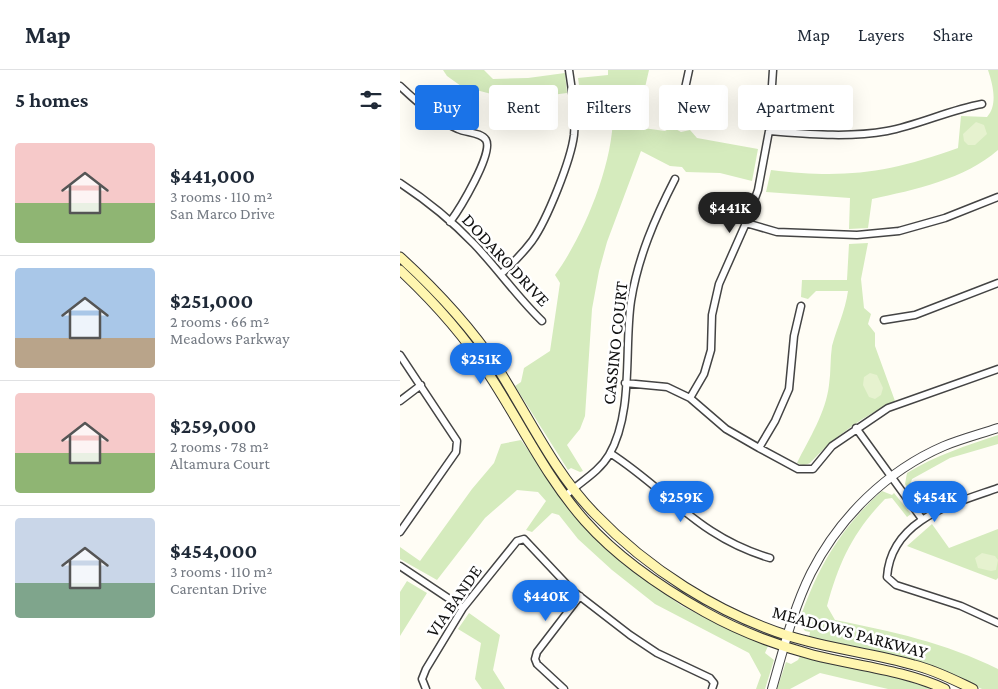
<!DOCTYPE html>
<html lang="en">
<head>
<meta charset="utf-8">
<style>
  body { margin:0; font-family:"Crimson Pro",serif; background:#f2f2f3; color:#1f2937; height:100vh; display:flex; flex-direction:column; font-size:19px; white-space:nowrap }
  * { box-sizing:border-box; margin:0 }
  p { font-size:16px; color:#747a83 }
  .icon { flex:none; width:28px; height:28px; fill:none; stroke:currentColor; stroke-width:2; stroke-linecap:round; stroke-linejoin:round }
  .map { position:relative; flex:1; overflow:hidden }
  .details { display:flex; flex-direction:column; background:#fff; width:400px }
  .details>* { flex:none }
  .top-card { position:absolute; left:15px; top:15px; width:475px; height:45px; display:flex; gap:10px }
  .price { position:absolute; translate:-50% -42px; padding:0 11px; border-radius:18px; background:#1a73e8; color:#fff; font-size:16px; line-height:32px; filter:drop-shadow(0 1px 2px #0008) }
  .price::after { content:''; position:absolute; left:50%; top:30px; width:15px; height:11px; margin-left:-8px; background:inherit; clip-path:polygon(0 0,100% 0,50% 100%) }
  .price.selected { background:#222; color:#fff }
  ul { padding:0; list-style:none }
  li { display:flex; align-items:center; gap:15px; height:125px; padding:0 15px }
  li+li { border-top:1px solid #e0e1e3 }
  li span { display:grid; place-items:center; flex:none; width:140px; height:100px; border-radius:5px; color:#555 }
  li>.icon { margin-inline-start:auto }
  span .icon { width:60px; height:60px; fill:#fffc; stroke-width:1 }
  li b { font-size:21px }
  h2 { display:flex; justify-content:space-between; align-items:center; height:60px; padding:0 15px; font-size:21px }
  .chip { padding:0 18px; border-radius:5px; background:#fff; box-shadow:0 5px 20px #0002; font-size:18px; line-height:45px }
  .chip.selected { background:#1a73e8; color:#fff }
  header { display:flex; align-items:center; gap:30px; box-sizing:border-box; height:70px; padding:0 25px; background:#fff; border-bottom:1px solid #e0e1e3 }
  header strong { font-size:24px }
  nav { display:flex; gap:28px; margin-inline-start:auto; font-size:18px }
  main { display:flex; flex:1; min-height:0 }
  .map>svg:first-child { display:block }
  .green { fill:#d5ebbd }
  .pitch { fill:#e6f2cf }
  .lines { fill:none; stroke-linecap:round; stroke-linejoin:round }
  .minor-casing { stroke:#444; stroke-width:9 }
  .tertiary-casing { stroke:#444; stroke-width:10 }
  .secondary-casing { stroke:#333; stroke-width:11 }
  .minor { stroke:#fff; stroke-width:6 }
  .tertiary { stroke:#fff; stroke-width:8 }
  .secondary { stroke:#fff6b0; stroke-width:9 }
  .labels { text-anchor:middle; stroke-width:5; stroke-linejoin:round; paint-order:stroke }
  .street-label { font-size:18px; fill:#111; stroke:#fff }
</style>
</head>
<body>
<header>
<strong>Map</strong>
<nav><a>Map</a><a>Layers</a><a>Share</a></nav>
</header>
<main>
<section class="details">
<h2>5 homes<svg class="icon" aria-label="filters" viewBox="0 0 24 24"><path d="M4 7h16M4 17h16"/><circle cx="9" cy="7" r="2"/><circle cx="15" cy="17" r="2"/></svg></h2>
<ul>
<li><span style="background:linear-gradient(#f6c9c9 60%,#8fb573 0)"><svg class="icon" aria-label="home" viewBox="0 0 24 24"><path d="M3 11l9-7 9 7M6 9v11h12V9"/></svg></span><div><b>$441,000</b><p>3 rooms · 110 m²</p><p>San Marco Drive</p></div></li>
<li><span style="background:linear-gradient(#a9c7e8 70%,#b9a48a 0)"><svg class="icon" aria-label="home" viewBox="0 0 24 24"><path d="M3 11l9-7 9 7M6 9v11h12V9"/></svg></span><div><b>$251,000</b><p>2 rooms · 66 m²</p><p>Meadows Parkway</p></div></li>
<li><span style="background:linear-gradient(#f6c9c9 60%,#8fb573 0)"><svg class="icon" aria-label="home" viewBox="0 0 24 24"><path d="M3 11l9-7 9 7M6 9v11h12V9"/></svg></span><div><b>$259,000</b><p>2 rooms · 78 m²</p><p>Altamura Court</p></div></li>
<li><span style="background:linear-gradient(#c9d6e8 65%,#7fa58c 0)"><svg class="icon" aria-label="home" viewBox="0 0 24 24"><path d="M3 11l9-7 9 7M6 9v11h12V9"/></svg></span><div><b>$454,000</b><p>3 rooms · 110 m²</p><p>Carentan Drive</p></div></li>
</ul>
</section>
<div class="map">
<svg width="598" height="619" viewBox="0 0 598 619">
  <rect width="100%" height="100%" fill="#fffdf5"/>
  <path class="green" d="M43 0H84L93 9 128 8 165 3 167 23 129 28 99 26 61 16 47 6Z
    M208 0H249L236 57 265 61 272 57 281 62 290 60 297 68 358 79 352 111 320 103 286 102 282 97 270 96 241 81 207 172 199 201 192 239 185 346 180 359 167 375 183 401 180 402 171 398 168 400 115 316 121 312 124 298 150 281 160 213 155 205C186 163 224 72 210 19L180 22 178 8 208 5Z
    M588 0H598V80C565 109 514 120 472 129L468 158 449 159 450 128 366 122 371 100C445 109 488 103 558 78L561 46 587 47C598 35 593 15 588 0Z
    M468 173 461 209 464 238 471 244 468 254 475 263V276L495 331C462 347 435 366 410 393 406 395 402 396 397 393 409 369 426 342 429 315 431 302 430 289 432 276 437 257 445 242 448 221H416L408 229 401 227 402 210H447L449 174Z
    M598 365V374L550 388 512 409 510 415 523 434 520 436 505 414 507 403C536 385 566 376 598 365Z
    M121 370 164 431 254 516 282 536 312 551 368 576 365 583 374 590 365 619H356L361 605 349 583 255 534 212 500 178 469 159 445 152 443 132 462 126 460 146 431 138 422 117 420 85 448 37 510 0 489V477L20 491 72 419 94 393 101 374Z
    M482 421 492 425 494 423 511 444 507 447 492 428 485 429C453 462 439 492 427 536L435 550C491 561 546 573 598 599V619H582L541 601 496 586 409 567 410 562 405 561 399 552C416 500 441 457 482 421Z
    M532 454 549 478 598 459V508L596 510 507 476Z
    M7 511 27 523 0 566V522Z
    M69 543 100 565 93 600 105 619H82L75 609 81 573 58 559Z
    M400 586 483 603 532 619H488L420 603 390 619H377L386 592 391 594 398 590Z"/>
  <path class="pitch" d="M576 52 584 55 587 64 575 75H568L564 71 563 64Z
    M470 303 477 305 483 318 481 325 475 329 469 327 463 315 464 307Z
    M582 483 595 486 598 490 596 500 591 501 578 498 575 488Z"/>
  <g class="lines">
    <defs>
      <path id="minor" d="M0 16C17 32 37 50 58 59 66 63 81 62 86 70 94 83 59 140 50 152
        M284 44V23L289 0
        M369 61C408 64 448 68 487 61 519 55 549 40 582 34
        M0 113C26 130 52 151 74 174 98 199 117 227 142 251
        M346 153 377 162 457 165 499 161 545 148 598 127
        M101 204C112 194 123 183 132 171 147 150 171 90 174 65 176 43 172 21 169 0
        M484 250 515 245 598 213
        M0 285 57 371 56 382 0 462
        M225 313 267 317 290 328 326 359 359 378 398 399H413L432 376 488 338 598 299
        M290 328 304 304 311 280 312 245 319 214 346 153 358 120 369 61 373 0
        M0 331 21 315
        M456 358 522 449
        M359 378 375 351 389 319 394 266 401 236
        M210 383C269 421 298 467 370 488
        M598 418C553 434 491 449 487 507L496 515 561 536 598 553
        M165 426C180 412 199 402 209 385 234 342 224 278 231 231 238 187 255 148 275 109
        M0 496 63 538
        M26 619 22 609 26 599 63 538 117 471 124 469 173 521 230 565 257 583 310 608 314 613 312 619
        M164 619 137 594 135 589 137 582 180 526"/>
      <path id="tertiary" d="M372 619C383 581 393 539 411 503 439 448 486 401 544 376 561 369 580 364 598 358"/>
      <path id="secondary" d="M0 187C36 220 70 256 97 297 129 347 153 401 195 444 248 499 317 543 389 566 430 579 473 583 514 595 535 600 554 610 573 619
        M0 200C33 231 64 265 88 303 121 353 145 406 185 451 218 488 262 518 305 542 339 561 376 575 413 585 457 596 503 600 545 619"/>
    </defs>
    <use href="#minor" class="minor-casing"/>
    <use href="#tertiary" class="tertiary-casing"/>
    <use href="#secondary" class="secondary-casing"/>
    <use href="#minor" class="minor"/>
    <use href="#tertiary" class="tertiary"/>
    <use href="#secondary" class="secondary"/>
  </g>
  <g class="labels">
    <g class="street-label">
      <text transform="translate(106 190) rotate(47)" y="6">DODARO DRIVE</text>
      <text transform="translate(215 273) rotate(-84)" y="6">CASSINO COURT</text>
      <text transform="translate(54 531) rotate(-55)" y="6">VIA BANDE</text>
      <text transform="translate(450 562) rotate(15)" y="6">MEADOWS PARKWAY</text>
    </g>
  </g>
</svg>
<b class="price selected" style="left:330px;top:164px">$441K</b>
<b class="price" style="left:81px;top:315px">$251K</b>
<b class="price" style="left:281px;top:453px">$259K</b>
<b class="price" style="left:535px;top:453px">$454K</b>
<b class="price" style="left:146px;top:552px">$440K</b>
<div class="top-card">
<a class="chip selected">Buy</a>
<a class="chip">Rent</a>
<a class="chip">Filters</a>
<a class="chip">New</a>
<a class="chip">Apartment</a>
</div>
</div>
</main>
</body>
</html>
